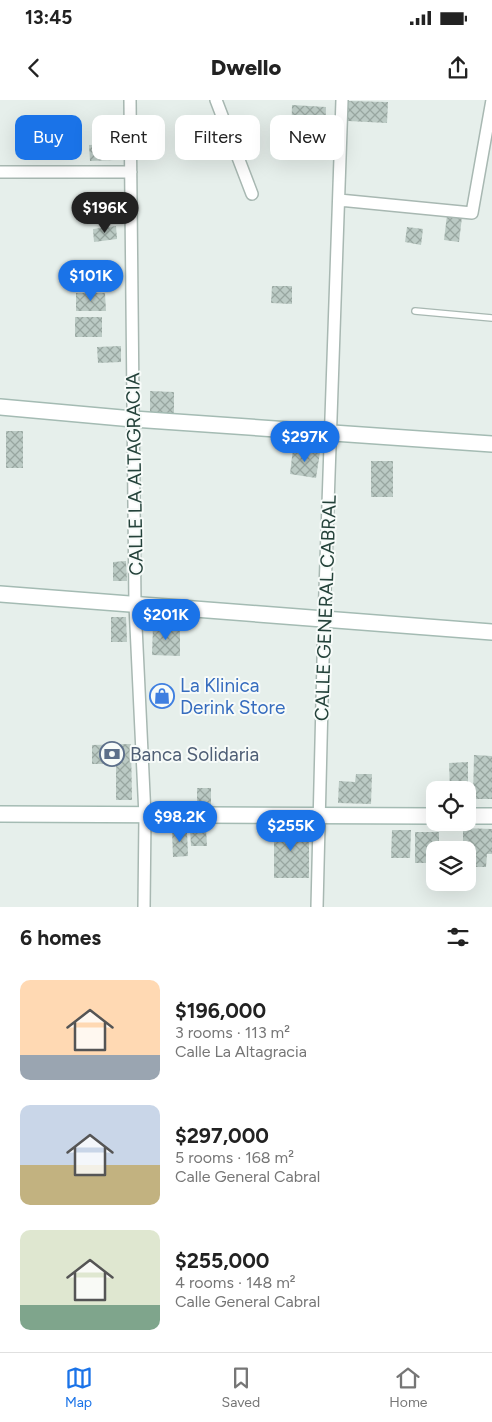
<!DOCTYPE html>
<html lang="en">
<head>
<meta charset="utf-8">
<style>
  body { margin:0; font-family:Figtree,sans-serif; background:#f2f2f2; color:#222; height:100vh; display:flex; flex-direction:column; font-size:19px; white-space:nowrap }
  * { box-sizing:border-box; margin:0 }
  p { font-size:16px; color:#767676 }
  .icon { flex:none; width:28px; height:28px; fill:none; stroke:currentColor; stroke-width:2; stroke-linecap:round; stroke-linejoin:round }
  .map { position:relative; height:807px; overflow:hidden }
  .drawer { display:flex; flex-direction:column; background:#fff; flex:1 }
  .drawer>* { flex:none }
  .banner { position:absolute; left:15px; top:15px; width:462px; height:45px; display:flex; gap:10px }
  .tools { position:absolute; left:426px; top:681px; display:grid; gap:10px }
  .tools a { display:grid; place-items:center; width:50px; height:50px; border-radius:10px; background:#fff; box-shadow:0 5px 20px #0002; font-size:25px }
  .price { position:absolute; translate:-50% -42px; padding:0 11px; border-radius:18px; background:#1a73e8; color:#fff; font-size:16px; line-height:32px; filter:drop-shadow(0 1px 2px #0008) }
  .price::after { content:''; position:absolute; left:50%; top:30px; width:15px; height:11px; margin-left:-8px; background:inherit; clip-path:polygon(0 0,100% 0,50% 100%) }
  .price.selected { background:#222; color:#fff }
  ul { padding:0; list-style:none }
  li { display:flex; align-items:center; gap:15px; height:125px; padding:0 20px }
  li span { display:grid; place-items:center; flex:none; width:140px; height:100px; border-radius:10px; color:#555 }
  li>.icon { margin-inline-start:auto }
  span .icon { width:60px; height:60px; fill:#fffc; stroke-width:1 }
  li b { font-size:21px }
  h2 { display:flex; justify-content:space-between; align-items:center; height:60px; padding:0 20px; font-size:21px }
  .tag { padding:0 18px; border-radius:10px; background:#fff; box-shadow:0 5px 20px #0002; font-size:18px; line-height:45px }
  .tag.selected { background:#1a73e8; color:#fff }
  .status { display:flex; justify-content:space-between; align-items:center; height:35px; padding:0 25px; background:#fff; direction:ltr }
  .status svg { height:14px; fill:currentColor }
  header { display:flex; justify-content:space-between; align-items:center; height:65px; padding:0 20px; background:#fff; font-size:22px; font-weight:800 }
  .dock { display:flex; justify-content:space-around; align-items:center; height:70px; border-top:1px solid #e0e0e0; background:#fff; font-size:14px; color:#767676 }
  .dock a { display:grid; justify-items:center; gap:2px }
  .dock .selected { color:#1a73e8 }
  .map>svg:first-child { display:block }
  .building { fill:url(#building-cross-hatch) }
  .lines { fill:none; stroke-linecap:round; stroke-linejoin:round }
  .lane-casing { stroke:#a8b8b2; stroke-width:8 }
  .street-casing { stroke:#a8b8b2; stroke-width:14 }
  .secondary-casing { stroke:#a4bbb3; stroke-width:18 }
  .lane { stroke:#fff; stroke-width:5.5 }
  .street { stroke:#fff; stroke-width:11 }
  .secondary { stroke:#fff; stroke-width:15 }
  .labels { text-anchor:middle; stroke-width:4; stroke-linejoin:round; paint-order:stroke }
  .street-label { font-size:19px; fill:#24423a; stroke:#f7fbf9 }
  .shop-label { font-size:19px; fill:#366cbe; stroke:#f7fbf9; text-anchor:start }
  .service-label { font-size:19px; fill:#4e5e75; stroke:#f7fbf9; text-anchor:start }
</style>
</head>
<body>
<div class="status"><b>13:45</b><svg viewBox="0 0 49 12"><path d="M0 12V9h3v3zM5 12V6h3v6zM10 12V3h3v9zM15 12V0h3v12zM26 1h20v11H26zM47 4h2v5h-2z"/></svg></div>
<header><svg class="icon" aria-label="back" viewBox="0 0 24 24"><path d="M15 5l-7 7 7 7"/></svg>Dwello<svg class="icon" aria-label="share" viewBox="0 0 24 24"><path d="M12 15V3M7 8l5-5 5 5M5 13v7h14v-7"/></svg></header>
<div class="map">
<svg width="492" height="807" viewBox="0 0 492 807">
  <defs>
    <pattern id="building-cross-hatch" width="8" height="8" patternUnits="userSpaceOnUse" patternTransform="scale(1.25)"><rect width="8" height="8" fill="#bbcac4"/><path d="M0 0l8 8M0 8l8-8" fill="none" stroke="#98a6a0"/></pattern>
  </defs>
  <rect width="100%" height="100%" fill="#e6efeb"/>
  <path class="building" d="M348 1 388 2 387 23 348 21Z
    M292 5 326 7 325 44 291 43Z
    M113 44 114 60 90 61 89 45Z
    M447 115 462 117 459 142 444 140Z
    M116 126 117 139 94 142 93 129Z
    M407 127 423 129 421 145 405 142Z
    M272 186H292V204L271 203Z
    M76 193H105L106 211H76Z
    M75 217H102V237H75Z
    M121 246V262L98 263 97 247Z
    M150 291 174 292V313H150Z
    M6 331H23V368H6Z
    M293 348 320 352 316 378 290 374Z
    M371 361H393V397H371Z
    M126 461 127 481H113V462Z
    M111 517H126L127 542H111Z
    M153 525 180 526V556L152 555Z
    M153 587 172 588 171 604 152 603Z
    M131 644 132 700H116V664H92V645Z
    M474 655 492 656V699H473Z
    M468 662V690H450L449 663Z
    M356 674H372L371 704 338 703 339 681 355 682Z
    M197 688H211V707H197Z
    M274 725H309V778H274Z
    M206 728 207 746H191L190 729Z
    M463 728 492 729V754H487L486 767H471V752H468V750H463Z
    M172 730H187L188 756 173 757Z
    M392 730H411L410 758H391Z
    M415 732H439V750H435V763H415Z"/>
  <g class="lines">
    <defs>
      <path id="lane" d="M415 211 492 218"/>
      <path id="street" d="M130 0 135 505 145 716 144 807
        M216 0 252 94
        M0 72H131
        M339 100 472 113 492 0
        M317 807 324 520 342 0"/>
      <path id="secondary" d="M0 307 133 319 492 344
        M0 494 492 532
        M0 714 435 716
        M468 716H492"/>
    </defs>
    <use href="#lane" class="lane-casing"/>
    <use href="#street" class="street-casing"/>
    <use href="#secondary" class="secondary-casing"/>
    <use href="#lane" class="lane"/>
    <use href="#street" class="street"/>
    <use href="#secondary" class="secondary"/>
  </g>
  <defs>
    <symbol id="shop-ring" viewBox="-11 -11 22 22"><circle r="9.5" fill="#f7fbf9" stroke="#3f7fe0" stroke-width="1.5"/><path d="M-5-2.5h2.3a2.7 3.5 0 0 1 5.4 0H5L5.5 6h-11ZM-1.5-2.5h3a1.5 2.3 0 0 0-3 0Z" fill="#3f7fe0"/></symbol>
    <symbol id="bank-ring" viewBox="-11 -11 22 22"><circle r="9.5" fill="#f7fbf9" stroke="#5c6f8a" stroke-width="1.5"/><path d="M-6-4H6V4H-6ZM0-2.3a2.3 2.3 0 1 0 0 4.6a2.3 2.3 0 1 0 0-4.6Z" fill="#5c6f8a"/></symbol>
  </defs>
  <g fill-rule="evenodd">
    <use href="#shop-ring" x="148" y="582" width="28" height="28"/>
    <use href="#bank-ring" x="98" y="640" width="28" height="28"/>
  </g>
  <g class="labels">
    <g class="street-label">
      <text transform="translate(134 374) rotate(-91)" y="7">CALLE LA ALTAGRACIA</text>
      <text transform="translate(325 508) rotate(-88)" y="7">CALLE GENERAL CABRAL</text>
    </g>
    <g class="shop-label">
      <text x="180" y="592">La Klinica<tspan x="180" dy="22">Derink Store</tspan></text>
    </g>
    <g class="service-label">
      <text x="130" y="661">Banca Solidaria</text>
    </g>
  </g>
</svg>
<div class="tools">
<a><svg class="icon" aria-label="locate" viewBox="0 0 24 24"><circle cx="12" cy="12" r="6"/><path d="M12 2v4M12 18v4M2 12h4M18 12h4"/></svg></a>
<a><svg class="icon" aria-label="layers" viewBox="0 0 24 24"><path d="M12 4l9 5-9 5-9-5zM3 14l9 5 9-5"/></svg></a>
</div>
<b class="price selected" style="left:105px;top:134px">$196K</b>
<b class="price" style="left:91px;top:202px">$101K</b>
<b class="price" style="left:305px;top:363px">$297K</b>
<b class="price" style="left:166px;top:541px">$201K</b>
<b class="price" style="left:180px;top:743px">$98.2K</b>
<b class="price" style="left:291px;top:752px">$255K</b>
<div class="banner">
<a class="tag selected">Buy</a>
<a class="tag">Rent</a>
<a class="tag">Filters</a>
<a class="tag">New</a>
</div>
</div>
<section class="drawer">
<h2>6 homes<svg class="icon" aria-label="filters" viewBox="0 0 24 24"><path d="M4 7h16M4 17h16"/><circle cx="9" cy="7" r="2"/><circle cx="15" cy="17" r="2"/></svg></h2>
<ul>
<li><span style="background:linear-gradient(#ffd9b3 75%,#9aa5b1 0)"><svg class="icon" aria-label="home" viewBox="0 0 24 24"><path d="M3 11l9-7 9 7M6 9v11h12V9"/></svg></span><div><b>$196,000</b><p>3 rooms · 113 m²</p><p>Calle La Altagracia</p></div></li>
<li><span style="background:linear-gradient(#c9d6e8 60%,#c2b280 0)"><svg class="icon" aria-label="home" viewBox="0 0 24 24"><path d="M3 11l9-7 9 7M6 9v11h12V9"/></svg></span><div><b>$297,000</b><p>5 rooms · 168 m²</p><p>Calle General Cabral</p></div></li>
<li><span style="background:linear-gradient(#dfe7d0 75%,#7fa58c 0)"><svg class="icon" aria-label="home" viewBox="0 0 24 24"><path d="M3 11l9-7 9 7M6 9v11h12V9"/></svg></span><div><b>$255,000</b><p>4 rooms · 148 m²</p><p>Calle General Cabral</p></div></li>
</ul>
</section>
<nav class="dock">
<a class="selected"><svg class="icon" aria-label="map" viewBox="0 0 24 24"><path d="M3 6l6-2 6 2 6-2v14l-6 2-6-2-6 2zM9 4v14M15 6v14"/></svg>Map</a>
<a><svg class="icon" aria-label="saved" viewBox="0 0 24 24"><path d="M7 4h10v16l-5-4-5 4z"/></svg>Saved</a>
<a><svg class="icon" aria-label="home" viewBox="0 0 24 24"><path d="M3 11l9-7 9 7M6 9v11h12V9"/></svg>Home</a>
</nav>
</body>
</html>
